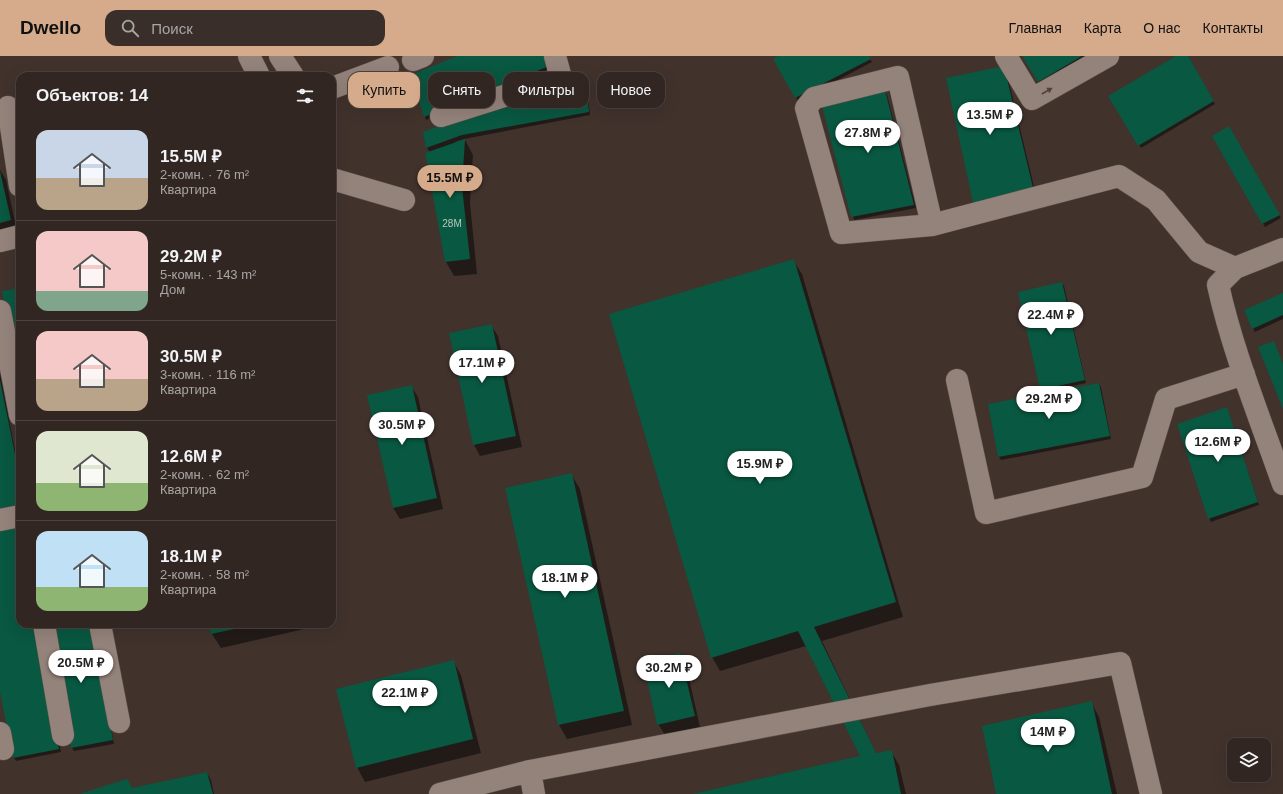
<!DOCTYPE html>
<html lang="ru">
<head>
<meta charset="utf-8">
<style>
  body { margin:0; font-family:Arial,sans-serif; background:#392e2a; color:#f1f3f6; height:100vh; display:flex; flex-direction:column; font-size:15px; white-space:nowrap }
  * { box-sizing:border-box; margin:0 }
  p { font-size:13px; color:#a8a5a5 }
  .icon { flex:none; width:22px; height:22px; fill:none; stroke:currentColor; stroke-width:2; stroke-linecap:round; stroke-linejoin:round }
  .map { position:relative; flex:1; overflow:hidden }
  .panel { position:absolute; left:16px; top:16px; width:320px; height:556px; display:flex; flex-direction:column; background:#312621; border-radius:12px; box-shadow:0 4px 16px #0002,0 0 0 1px #4c433f }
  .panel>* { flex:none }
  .guide { position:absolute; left:348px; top:16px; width:380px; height:36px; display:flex; gap:8px }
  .buttons { position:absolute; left:1227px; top:682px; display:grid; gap:8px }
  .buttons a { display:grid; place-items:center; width:44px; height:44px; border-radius:8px; background:#312621; box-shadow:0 4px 16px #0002,0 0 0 1px #4c433f; font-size:20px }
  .price { position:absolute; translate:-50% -34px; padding:0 9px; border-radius:14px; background:#fff; color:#222; font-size:13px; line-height:26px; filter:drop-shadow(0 1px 2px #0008) }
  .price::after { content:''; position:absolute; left:50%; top:24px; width:12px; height:9px; margin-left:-6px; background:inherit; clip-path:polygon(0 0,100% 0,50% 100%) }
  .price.active { background:#d6ab8b; color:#111 }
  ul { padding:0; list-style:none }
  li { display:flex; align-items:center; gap:12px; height:100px; padding:0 20px }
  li+li { border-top:1px solid #4c433f }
  li span { display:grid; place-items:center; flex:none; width:112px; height:80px; border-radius:12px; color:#555 }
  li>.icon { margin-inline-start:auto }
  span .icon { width:48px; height:48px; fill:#fffc; stroke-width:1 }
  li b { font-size:17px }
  h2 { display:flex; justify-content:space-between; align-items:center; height:48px; padding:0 20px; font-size:17px }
  .chip { padding:0 14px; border-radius:12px; background:#312621; box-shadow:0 4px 16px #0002,0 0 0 1px #4c433f; font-size:14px; line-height:36px }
  .chip.active { background:#d6ab8b; color:#111 }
  header { display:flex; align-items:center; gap:24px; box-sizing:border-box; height:56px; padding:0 20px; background:#d6ab8b; color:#111 }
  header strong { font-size:19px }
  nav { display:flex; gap:22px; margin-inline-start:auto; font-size:14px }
  .search { width:280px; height:36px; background:#392e2a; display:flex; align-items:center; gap:10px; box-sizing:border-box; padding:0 14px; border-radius:12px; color:#a8a5a5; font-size:15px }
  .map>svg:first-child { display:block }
  .shadow { fill:#0007 }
  .building { fill:#095841 }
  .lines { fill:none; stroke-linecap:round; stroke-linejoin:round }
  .minor-casing { stroke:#5d514b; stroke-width:23 }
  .minor { stroke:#94837b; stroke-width:22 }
  .oneway { fill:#52423c }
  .labels { text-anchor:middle; stroke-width:4; stroke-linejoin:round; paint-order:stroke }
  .number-label { font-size:10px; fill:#bac7be }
</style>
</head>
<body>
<header>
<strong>Dwello</strong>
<div class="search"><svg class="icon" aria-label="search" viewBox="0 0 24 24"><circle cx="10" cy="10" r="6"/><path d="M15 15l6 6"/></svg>Поиск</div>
<nav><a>Главная</a><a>Карта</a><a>О нас</a><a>Контакты</a></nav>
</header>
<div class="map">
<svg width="1283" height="738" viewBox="0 0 1283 738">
  <rect width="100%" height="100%" fill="#41322c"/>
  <path class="shadow" d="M459 0H547L551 13 426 64 413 20Z
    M780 0H868L872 6 798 45 774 3Z
    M1023 0H1099L1043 33Z
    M1178 0H1187L1215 48 1141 92 1110 40Z
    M1007 18 1037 143 979 158Z
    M885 35 887 39 916 152 854 164 823 50Z
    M587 39 588 42 590 59 464 83 455 86 456 87 465 84 473 99 470 147 477 218 454 220 446 206 426 98 430 96 427 92 424 76Z
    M1229 72 1281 162 1265 171 1213 80Z
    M0 114 6 124 17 175 0 179Z
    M793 204 802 218 903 561 822 585 876 698 891 695 899 709 906 738H694L862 701 806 590 720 615 712 601Z
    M1062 227 1064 230 1086 327 1045 336V338L1099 328 1101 331 1111 383 1001 404 999 401 989 349 1044 338 1041 333Z
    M1283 238V263L1255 276 1253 272Z
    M491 269 498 280 522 391 480 400 474 389Z
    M0 317 20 420V454L0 457Z
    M411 330 418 341 443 453 400 463 393 452Z
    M1228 355 1259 449 1211 466 1209 462Z
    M571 418 580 433 632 669 567 683 559 669 507 433Z
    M15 472 17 475 20 492V568H35L61 696 16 705 14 702 0 631V475Z
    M93 568 114 688 74 695 72 692Z
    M210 568H326L221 592 212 578Z
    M679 598 686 609 700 671 665 679 658 668Z
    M453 605 461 619 481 697 365 726 357 711Z
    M1091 646 1099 661 1117 738H997Z
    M207 717 211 724 214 738H81L132 733Z"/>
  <path class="building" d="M457 0H547L549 10 424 61 411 19Z
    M778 0H869L871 3 795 42 773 3Z
    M1022 0H1082L1038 26Z
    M1176 0H1188L1214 45 1138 90 1108 40Z
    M1004 10 1034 136 974 151 946 22Z
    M885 34 914 149 851 161 822 50Z
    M587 37 589 56 462 79 426 92 423 76 468 59Z
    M1229 70 1280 159 1262 168 1212 80Z
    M465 83 462 131 470 203 445 206 425 97Z
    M0 115 11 164 0 167Z
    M794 203 896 546 814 571 876 697 892 694 901 738H692L860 700 798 575 711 602 609 258Z
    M1062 226 1085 324 1040 334 1018 236Z
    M20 232V322H19L2 235Z
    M1283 237V259L1252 273 1244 254Z
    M492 268 516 380 473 389 449 277Z
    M1274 285 1283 308V353L1258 291Z
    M0 324 20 423V450L0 454Z
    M1099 327 1110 380 998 401 988 348Z
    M412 329 437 442 393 452 367 339Z
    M1227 351 1258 446 1208 463 1177 368Z
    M572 417 624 655 558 669 505 432Z
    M15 471 20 495V568H35L59 693 13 702 0 636V474Z
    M49 568H92L113 684 71 692Z
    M209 568H253V569L211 578Z
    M680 597 695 660 657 669 643 606Z
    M454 604 473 683 356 712 336 633Z
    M1092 645 1112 738H996L982 670Z
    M207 716 213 738H79L127 723 132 732Z"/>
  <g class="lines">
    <defs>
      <path id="minor" d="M249 0 259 20
        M280 0 293 20
        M1006 0 1032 43 1108 0
        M413 4 423 0
        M332 32 388 11
        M8 51 20 130
        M441 60 561 22 555 0
        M332 123 404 144
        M932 169 841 177 806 52 814 42 898 21 932 169 1119 120 1156 144 1199 196 1235 212 1283 193
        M0 185 20 180
        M1235 212 1218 229C1233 297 1260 362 1283 428
        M0 255 20 359
        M957 324 986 457 1142 421 1166 343 1244 318
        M0 464 20 460
        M44 568 63 679
        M100 568 119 666
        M0 677 3 693
        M530 715 930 639 1120 607 1151 738
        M440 738 530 715 534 738"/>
    </defs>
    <use href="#minor" class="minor-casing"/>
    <use href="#minor" class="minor"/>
  </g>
  <defs><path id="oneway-solid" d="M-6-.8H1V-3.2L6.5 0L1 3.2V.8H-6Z"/></defs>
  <use class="oneway" href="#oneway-solid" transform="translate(1047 35) rotate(-30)"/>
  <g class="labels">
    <g class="number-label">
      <text x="452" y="171">28М</text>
    </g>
  </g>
</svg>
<div class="buttons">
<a><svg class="icon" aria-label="layers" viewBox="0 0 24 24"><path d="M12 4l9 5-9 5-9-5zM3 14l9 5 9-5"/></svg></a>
</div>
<b class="price" style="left:990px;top:80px">13.5M ₽</b>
<b class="price" style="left:868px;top:98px">27.8M ₽</b>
<b class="price active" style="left:450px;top:143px">15.5M ₽</b>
<b class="price" style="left:1051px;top:280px">22.4M ₽</b>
<b class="price" style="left:482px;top:328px">17.1M ₽</b>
<b class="price" style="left:1049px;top:364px">29.2M ₽</b>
<b class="price" style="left:402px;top:390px">30.5M ₽</b>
<b class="price" style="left:1218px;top:407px">12.6M ₽</b>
<b class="price" style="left:760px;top:429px">15.9M ₽</b>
<b class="price" style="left:565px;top:543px">18.1M ₽</b>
<b class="price" style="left:81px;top:628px">20.5M ₽</b>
<b class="price" style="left:669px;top:633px">30.2M ₽</b>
<b class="price" style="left:405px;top:658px">22.1M ₽</b>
<b class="price" style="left:1048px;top:697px">14M ₽</b>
<div class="guide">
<a class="chip active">Купить</a>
<a class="chip">Снять</a>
<a class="chip">Фильтры</a>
<a class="chip">Новое</a>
</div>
<section class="panel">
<h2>Объектов: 14<svg class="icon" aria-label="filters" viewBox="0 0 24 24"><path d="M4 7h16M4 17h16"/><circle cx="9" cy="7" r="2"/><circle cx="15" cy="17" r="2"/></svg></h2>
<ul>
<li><span style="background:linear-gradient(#c9d6e8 60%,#b9a48a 0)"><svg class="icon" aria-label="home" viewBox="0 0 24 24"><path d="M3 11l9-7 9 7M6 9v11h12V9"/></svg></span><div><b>15.5M ₽</b><p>2-комн. · 76 m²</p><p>Квартира</p></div></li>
<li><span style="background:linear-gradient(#f6c9c9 75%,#7fa58c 0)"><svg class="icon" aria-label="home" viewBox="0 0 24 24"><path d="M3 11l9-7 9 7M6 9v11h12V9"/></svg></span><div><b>29.2M ₽</b><p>5-комн. · 143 m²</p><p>Дом</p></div></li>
<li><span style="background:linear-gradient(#f6c9c9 60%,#b9a48a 0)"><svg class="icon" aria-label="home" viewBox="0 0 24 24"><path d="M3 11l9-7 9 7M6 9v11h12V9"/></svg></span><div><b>30.5M ₽</b><p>3-комн. · 116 m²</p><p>Квартира</p></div></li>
<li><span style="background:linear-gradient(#dfe7d0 65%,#8fb573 0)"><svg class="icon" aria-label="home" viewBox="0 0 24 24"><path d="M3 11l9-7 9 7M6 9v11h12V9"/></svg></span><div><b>12.6M ₽</b><p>2-комн. · 62 m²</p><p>Квартира</p></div></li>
<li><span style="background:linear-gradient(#bfe0f5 70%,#8fb573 0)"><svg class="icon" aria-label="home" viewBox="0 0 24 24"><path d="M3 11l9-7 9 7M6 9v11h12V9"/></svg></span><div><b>18.1M ₽</b><p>2-комн. · 58 m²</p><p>Квартира</p></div></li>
</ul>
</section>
</div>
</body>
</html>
